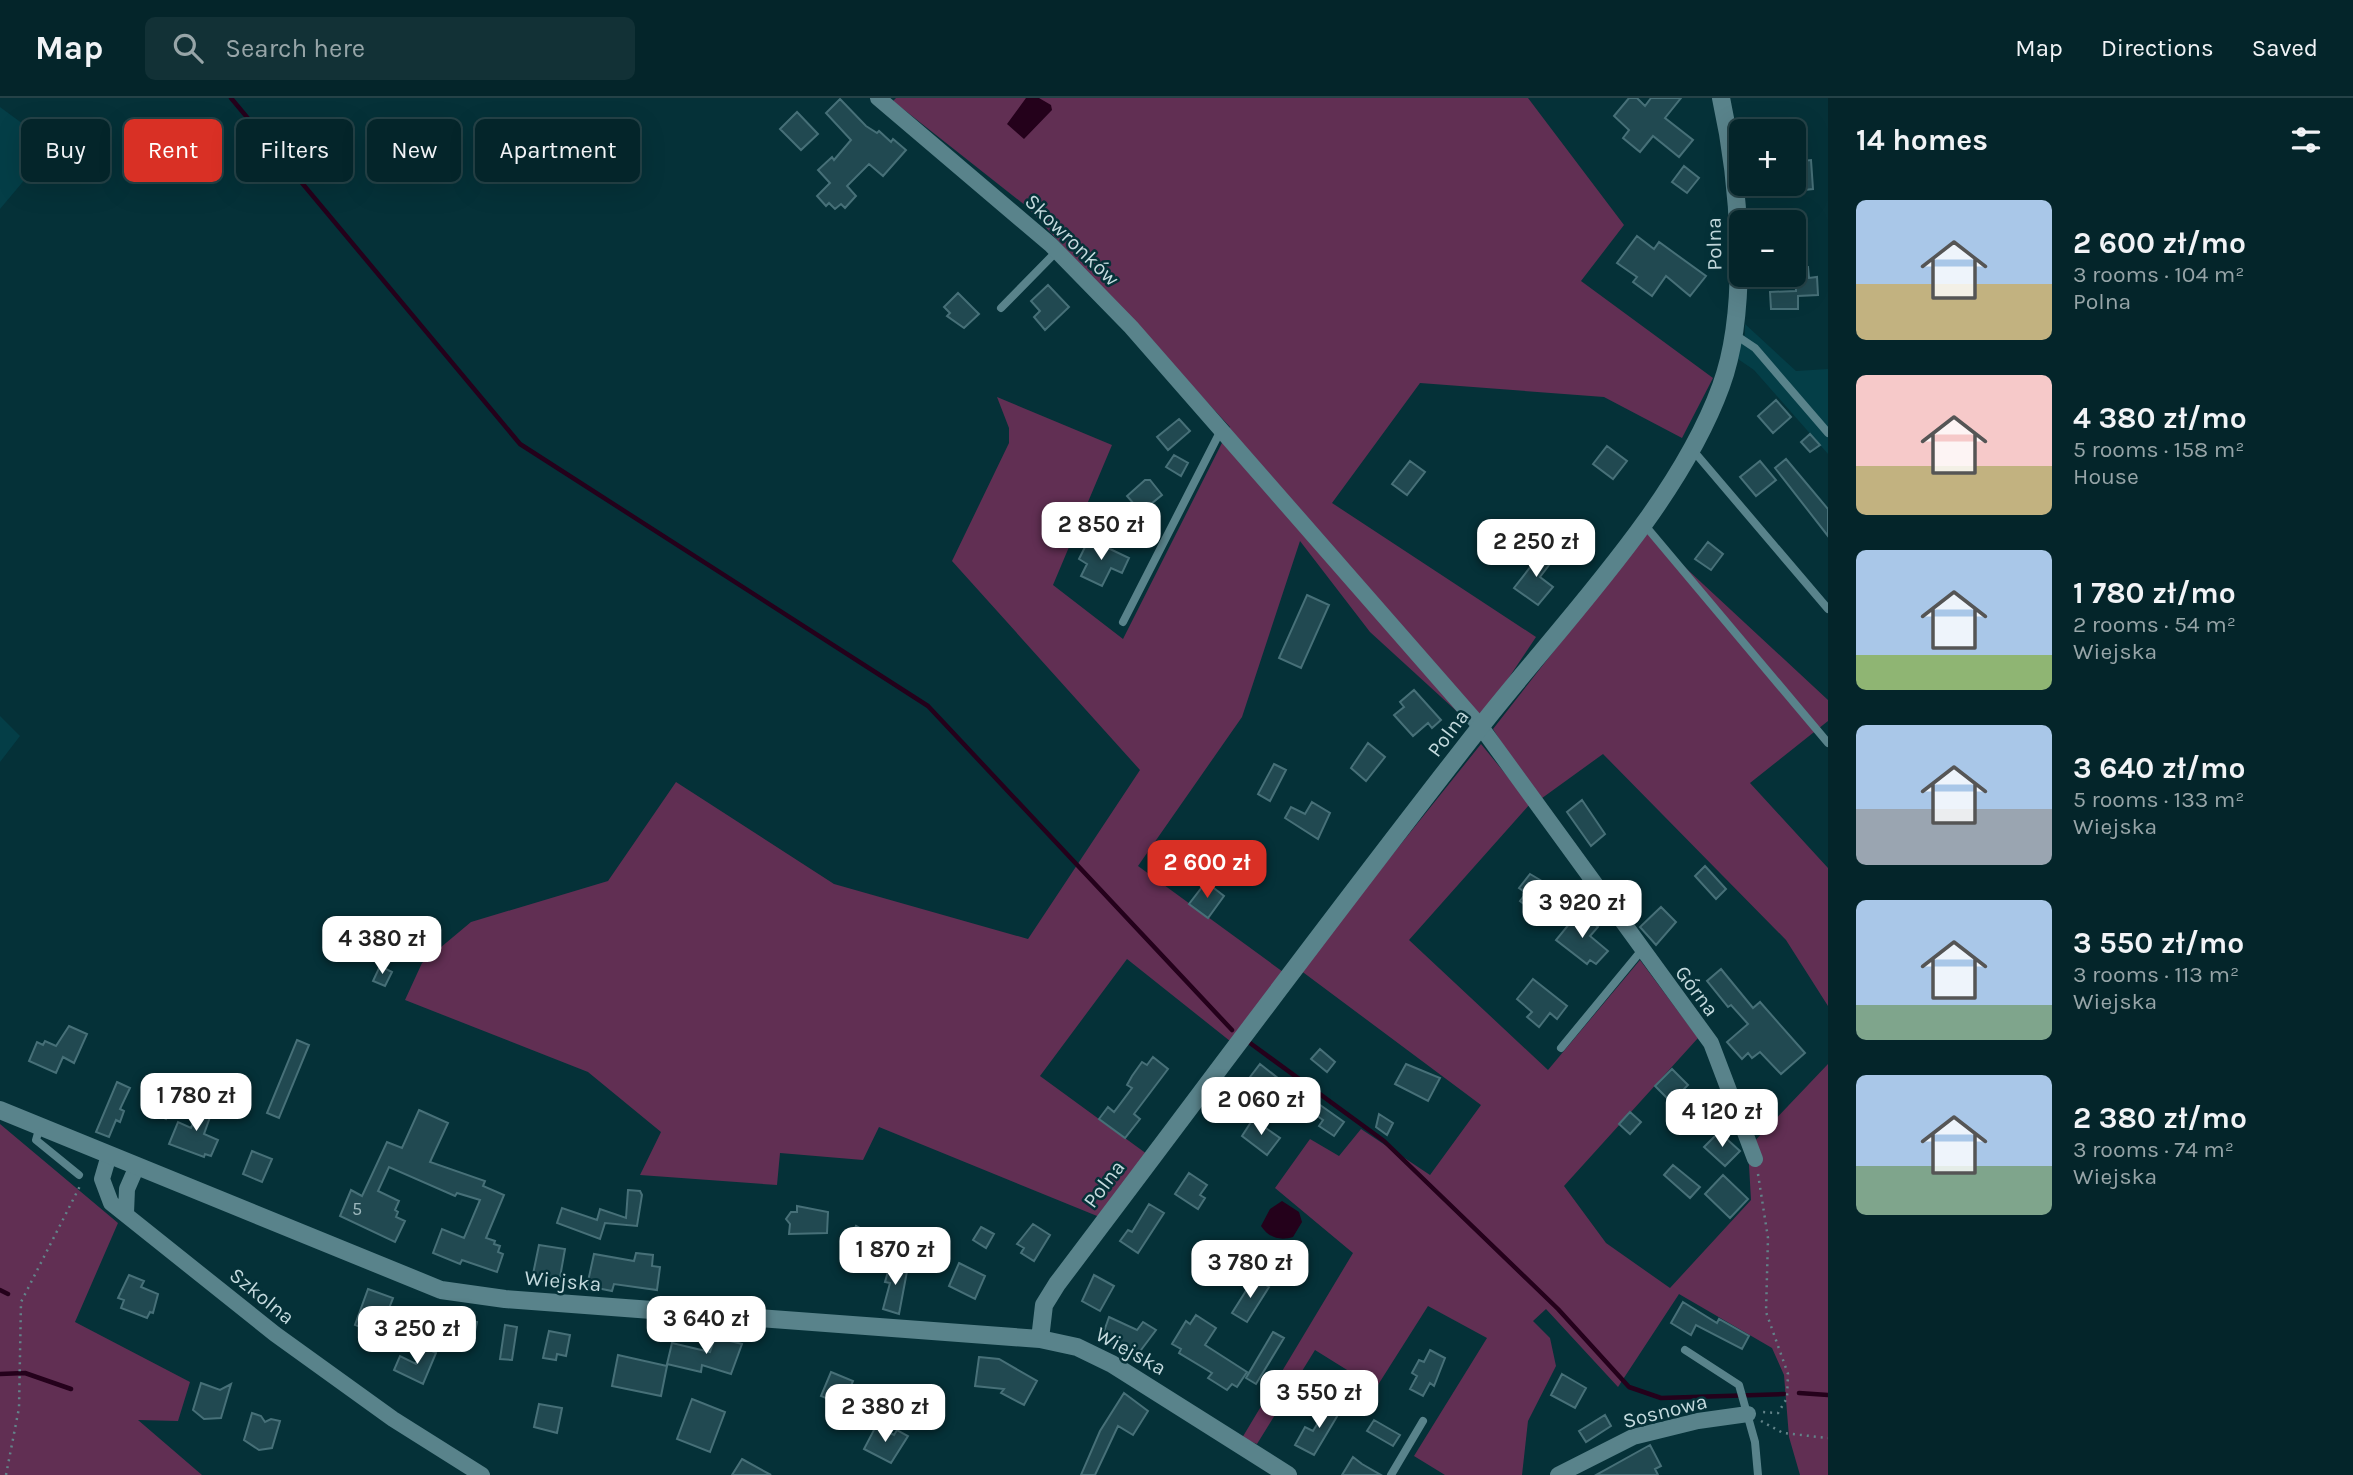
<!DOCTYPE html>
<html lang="en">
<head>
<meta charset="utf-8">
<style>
  body { margin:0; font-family:Karla,sans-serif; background:#123136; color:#f1f3f6; height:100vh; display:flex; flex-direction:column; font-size:26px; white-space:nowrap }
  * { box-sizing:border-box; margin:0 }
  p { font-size:23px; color:#97a5a8 }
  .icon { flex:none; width:38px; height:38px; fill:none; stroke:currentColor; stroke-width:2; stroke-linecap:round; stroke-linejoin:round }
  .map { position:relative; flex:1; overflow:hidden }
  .drawer { display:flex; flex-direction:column; background:#04252a; width:525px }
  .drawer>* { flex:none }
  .guide { position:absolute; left:21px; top:21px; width:665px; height:63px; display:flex; gap:14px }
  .controls { position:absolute; left:1729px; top:21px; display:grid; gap:14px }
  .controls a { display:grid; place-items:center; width:77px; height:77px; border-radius:10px; background:#04252a; box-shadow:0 7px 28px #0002,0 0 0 2px #254247; font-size:35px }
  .price { position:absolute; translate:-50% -60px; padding:0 16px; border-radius:14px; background:#fff; color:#222; font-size:23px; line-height:46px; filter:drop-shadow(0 2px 4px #0008) }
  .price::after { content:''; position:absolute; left:50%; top:42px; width:21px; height:16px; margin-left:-10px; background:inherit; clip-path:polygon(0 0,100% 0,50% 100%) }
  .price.current { background:#d93025; color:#fff }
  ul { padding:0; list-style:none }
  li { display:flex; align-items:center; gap:21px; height:175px; padding:0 28px }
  li span { display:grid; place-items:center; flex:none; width:196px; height:140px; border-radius:10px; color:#555 }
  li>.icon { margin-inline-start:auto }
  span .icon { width:84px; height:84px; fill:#fffc; stroke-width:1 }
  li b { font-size:30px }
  h2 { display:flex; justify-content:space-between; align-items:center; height:84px; padding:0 28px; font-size:30px }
  .chip { padding:0 24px; border-radius:10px; background:#04252a; box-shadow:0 7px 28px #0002,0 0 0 2px #254247; font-size:24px; line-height:63px }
  .chip.current { background:#d93025; color:#fff }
  header { display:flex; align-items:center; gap:42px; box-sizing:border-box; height:98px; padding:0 35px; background:#04252a; border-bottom:2px solid #254247 }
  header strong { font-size:33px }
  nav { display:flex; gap:38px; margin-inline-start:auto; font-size:24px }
  .search { width:490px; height:63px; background:#123136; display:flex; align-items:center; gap:18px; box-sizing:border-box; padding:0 24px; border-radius:10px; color:#97a5a8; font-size:26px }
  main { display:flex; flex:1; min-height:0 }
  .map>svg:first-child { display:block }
  .built { fill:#043e47 }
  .green { fill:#612f53 }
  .water { fill:#24011b }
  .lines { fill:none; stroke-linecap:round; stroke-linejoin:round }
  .stream { stroke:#24011b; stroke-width:4.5 }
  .building { fill:#214951; stroke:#477078; stroke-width:2 }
  .path { stroke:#628389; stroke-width:2.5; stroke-dasharray:2 5; stroke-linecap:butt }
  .lane { stroke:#59838b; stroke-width:8 }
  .street { stroke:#59838b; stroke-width:16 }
  .secondary { stroke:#59838b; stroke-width:18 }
  .labels { text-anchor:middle; stroke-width:5; stroke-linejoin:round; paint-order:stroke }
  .number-label { font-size:18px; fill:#9bb6bb }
  .street-label { font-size:21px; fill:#c4dade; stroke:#053138 }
</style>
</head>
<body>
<header>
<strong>Map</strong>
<div class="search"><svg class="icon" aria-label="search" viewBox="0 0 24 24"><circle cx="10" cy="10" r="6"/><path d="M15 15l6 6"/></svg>Search here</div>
<nav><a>Map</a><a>Directions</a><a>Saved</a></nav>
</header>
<main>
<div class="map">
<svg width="1828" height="1377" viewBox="0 0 1828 1377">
  <rect width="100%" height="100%" fill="#053138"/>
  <path class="built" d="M0 9 53 48 0 111Z
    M1745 226 1796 273 1828 271V356L1754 272 1735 259 1745 236Z
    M0 618 20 638 0 664Z"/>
  <path class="green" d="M896 0H1528L1624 127 1581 183 1713 280 1682 340 1604 299 1420 285 1332 405 1536 539 1475 630 1370 534 1300 443 1242 619 1138 768 1290 879 1235 947 1127 861 1040 978 1151 1059 1102 1120 879 1029 863 1062 780 1055 777 1087 640 1077 661 1034 588 974 405 902 422 865 471 824 608 783 676 684 834 786 1028 841 1140 672 952 463 1009 345V330L997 299 1112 347 1053 487 1123 541 1230 329 1026 108 893 3Z
    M1647 434 1828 602V623L1750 685 1828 770V908L1786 842 1603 656 1538 703 1493 631Z
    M1481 646 1530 706 1409 842 1548 972 1640 862 1698 940 1564 1088 1606 1145 1670 1190 1751 1102 1748 1050 1828 966V1377H1800L1789 1339 1784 1277 1772 1250 1679 1196 1618 1289 1546 1211 1533 1223 1550 1240 1556 1268 1528 1323 1522 1377H1445L1414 1358 1487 1240 1428 1208 1376 1290 1315 1252 1257 1346 1242 1340 1353 1155 1275 1090 1310 1041 1339 1058 1361 1031 1430 1077 1481 1007 1300 872Z
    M0 1026 118 1125 75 1224 190 1284 178 1323 138 1322 202 1377H0Z"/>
  <path class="water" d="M1026 0H1039L1051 7 1052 12 1024 41 1007 26Z
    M1282 1103 1299 1114 1302 1124 1293 1139C1280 1143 1269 1140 1261 1128L1270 1111Z"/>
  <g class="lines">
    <path class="stream" d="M231 0 520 346 928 608 1232 932
      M1250 945 1384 1043 1558 1211 1629 1289 1661 1300 1784 1296
      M0 1192 8 1196
      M0 1276 25 1275 71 1291
      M1799 1295 1828 1297"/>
  </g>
  <path class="building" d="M1629 0H1637L1645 8 1651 0H1681L1665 20 1693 42 1679 59 1653 38 1640 54 1623 40 1629 32 1614 18Z
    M840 1 866 28 877 35 879 33 891 44 893 41 906 52 883 78 869 66 847 88 856 98 845 110 841 106 835 111 829 105 826 108 817 98 830 85 818 72 832 59 834 62 851 42 826 15Z
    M797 14 818 36 801 52 780 31Z
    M1811 62 1813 91 1794 93V64Z
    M1684 68 1699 80 1687 95 1672 84Z
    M1637 138 1654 151 1659 144 1706 178 1690 198 1666 178 1652 198 1633 184 1637 179 1617 165Z
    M1808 169 1809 180 1817 179 1818 197 1798 198V211H1771L1770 194 1796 193 1795 170Z
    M1048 187 1069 209 1045 232 1034 219 1040 213 1031 203Z
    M958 195 979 216 964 230 947 218 950 215 944 209Z
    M1776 302 1791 319 1773 335 1758 318Z
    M1179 321 1190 333 1168 352 1157 339Z
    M1810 336 1820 347 1810 354 1801 344Z
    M1607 348 1627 363 1613 381 1593 366Z
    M1174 357 1188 365 1181 378 1166 369Z
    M1786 361 1828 411V438L1775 370Z
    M1410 363 1425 374 1407 397 1392 386Z
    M1760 363 1776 382 1756 398 1740 379Z
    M1145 382H1150L1162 397 1141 414 1127 398Z
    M1089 441 1129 460 1122 475 1111 470 1102 488 1081 478 1087 466 1079 461Z
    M1708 444 1723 456 1711 472 1695 461Z
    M1545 450 1556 458 1540 479 1553 489 1538 507 1514 490Z
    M1307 497 1329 507 1301 570 1279 560Z
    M1414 592 1441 622 1432 630 1428 625 1413 638 1394 617 1404 609 1400 604Z
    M1368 645 1385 659 1366 683 1351 670Z
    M1274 666 1286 672 1270 703 1258 696Z
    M1582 702 1605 736 1591 748 1567 714Z
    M1312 704 1330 715 1318 741 1285 720 1291 709 1305 716Z
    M1705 768 1726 791 1716 801 1695 778Z
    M1530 776 1562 795 1539 818 1520 803 1526 795 1519 790Z
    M1206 784 1224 798 1208 820 1189 806Z
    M1661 809 1676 824 1656 847 1640 829Z
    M1579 814 1598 829 1590 838 1608 853 1596 866 1590 862 1587 866 1556 842Z
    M380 868 392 874 385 888 373 883Z
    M1721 871 1753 910 1760 904 1805 955 1781 976 1760 954 1752 960 1748 955 1742 961 1727 944 1748 926 1731 907 1728 909 1707 883Z
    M1533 881 1567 908 1557 921 1550 915 1539 929 1527 919 1532 914 1517 901Z
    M69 928 87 936 74 965 63 959 56 975 29 963 37 944 43 947 45 943 56 948Z
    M297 942 309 947 279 1020 267 1015Z
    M1320 951 1335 964 1327 974 1311 961Z
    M1153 959 1168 971 1134 1016 1140 1021 1125 1040 1099 1021 1108 1009 1114 1014 1132 990 1127 987 1132 978 1142 964 1147 967Z
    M1260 966 1279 981 1252 1015 1234 1000Z
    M1406 966 1440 980 1428 1003 1395 986Z
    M1672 971 1688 987 1671 1004 1655 988Z
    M117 984 130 990 120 1011 124 1013 120 1024 116 1022 109 1039 96 1034Z
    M1299 992 1344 1024 1334 1038 1319 1028 1323 1022 1293 1001Z
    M155 993 175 1001 166 1021 147 1012Z
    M204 1000 215 1005 204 1036 218 1042 211 1058 205 1056 204 1059 169 1046 178 1024 191 1030Z
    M419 1012 448 1025 430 1064 485 1083 483 1088 504 1097 486 1140 495 1143 494 1146 500 1148 498 1154 503 1156 497 1174 462 1162 460 1166 433 1155 442 1131 464 1140 480 1102 457 1095 455 1098 389 1069 378 1093 399 1103 395 1112 398 1114 396 1119 405 1123 395 1144 340 1118 351 1092 362 1098 387 1044 402 1050Z
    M1630 1014 1641 1024 1630 1036 1619 1026Z
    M1379 1016 1393 1025 1387 1037 1376 1029Z
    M1253 1021 1280 1040 1267 1057 1242 1038Z
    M1719 1034 1740 1053 1725 1068 1704 1049Z
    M252 1053 272 1061 262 1084 243 1076Z
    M1673 1067 1700 1089 1690 1100 1664 1077Z
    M1189 1075 1207 1087 1200 1097 1205 1100 1198 1111 1175 1096Z
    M1723 1077 1748 1101 1730 1120 1705 1096Z
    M628 1092 640 1093 642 1097 637 1128 605 1125 600 1141 557 1125 562 1110 597 1122 600 1111 626 1120Z
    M1149 1106 1164 1115 1138 1155 1120 1143 1128 1132 1132 1134Z
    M797 1108 828 1114 827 1135 789 1136 790 1126 786 1121 791 1114H797Z
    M1033 1126 1050 1137 1034 1163 1021 1155 1024 1150 1017 1146Z
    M856 1128 885 1144 874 1166 845 1150Z
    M981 1129 994 1136 986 1150 973 1142Z
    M539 1147 565 1151 559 1185 532 1181Z
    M636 1155 653 1157 652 1168 660 1169 657 1192 614 1186 612 1193 587 1188 594 1156 634 1163Z
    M891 1163 908 1168 899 1216 883 1211 890 1185 885 1184Z
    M959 1165 985 1178 975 1201 949 1188Z
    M129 1177 144 1183 141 1189 158 1196 153 1215 150 1214 147 1220 121 1210 124 1202 118 1200Z
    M1094 1177 1114 1188 1100 1213 1082 1203Z
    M1254 1180 1269 1189 1247 1224 1232 1215Z
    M368 1191 393 1200 379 1236 355 1227Z
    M1683 1204 1717 1225 1719 1221 1749 1238 1742 1251 1696 1227 1691 1237 1671 1225Z
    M454 1212 466 1215 465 1222 477 1224 473 1243 448 1238Z
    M1196 1217 1216 1230 1205 1247 1247 1274 1237 1289 1232 1286 1227 1292 1208 1280 1212 1275 1179 1255 1181 1251 1172 1246 1186 1223 1190 1226Z
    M1109 1219 1137 1232 1143 1224 1156 1232 1135 1260 1102 1239Z
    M505 1227 517 1229 512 1262 500 1261Z
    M549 1233 570 1237 566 1258 557 1256 556 1262 543 1260Z
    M1273 1234 1284 1240 1256 1286 1246 1280Z
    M715 1239 742 1246 731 1276 702 1267 701 1274 667 1266 672 1245 710 1254Z
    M424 1249 436 1255 423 1286 394 1272 400 1258 416 1266Z
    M1430 1252 1445 1260 1434 1288 1430 1285 1423 1298 1410 1291 1417 1278 1412 1275 1419 1262 1424 1264Z
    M618 1257 667 1268 661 1298 612 1288Z
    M979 1259 999 1261 1037 1283 1024 1307 1001 1295 1004 1291 975 1288Z
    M831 1274 853 1283 843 1307 821 1298Z
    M1562 1276 1586 1290 1575 1310 1551 1297Z
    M201 1285 220 1292 231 1286 221 1320 204 1321 193 1312Z
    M1124 1295 1148 1313 1133 1337 1118 1328 1095 1377H1081L1100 1333Z
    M692 1301 725 1314 710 1354 677 1341Z
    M1331 1303 1342 1310 1314 1357 1295 1347 1305 1329 1313 1333Z
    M539 1306 562 1310 557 1335 534 1329Z
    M252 1315 261 1318 265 1324 271 1321 280 1323 272 1350 259 1352 244 1342Z
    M1605 1317 1611 1328 1586 1344 1579 1333Z
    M1374 1322 1400 1337 1393 1348 1367 1333Z
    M876 1328 894 1337 897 1332 908 1338 891 1365 864 1351Z
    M1650 1347 1661 1368 1655 1371 1658 1377H1596Z
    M1353 1359 1362 1366 1381 1377H1342Z
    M742 1361 771 1377H732Z"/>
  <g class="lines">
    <path class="path" d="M1758 1076 1768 1140 1766 1214 1788 1276 1787 1300 1778 1315 1762 1314
      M1761 1323 1783 1335 1828 1340
      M6 1377 19 1310 21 1204 80 1088"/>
    <path class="lane" d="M1001 210 1057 153
      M1734 236 1755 250 1828 335
      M1691 350 1828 511
      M1643 425 1828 645
      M1123 524 1221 332
      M1561 950 1641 853
      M40 1028 36 1042 79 1077
      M1685 1252 1739 1287 1755 1344 1758 1377
      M1391 1377 1423 1323"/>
    <path class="street" d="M878 0 1051 147 1131 229 1481 629 1711 945 1755 1061
      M109 1057 102 1081 111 1105 275 1236 393 1321 482 1377
      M126 1115 127 1091 137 1068
      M1558 1377 1633 1339 1698 1323 1748 1316"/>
    <path class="secondary" d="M0 1012 441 1192 505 1201 1040 1241 1077 1249 1112 1266 1288 1377
      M1040 1241 1044 1207 1057 1186C1198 1000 1337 811 1481 628 1561 526 1677 409 1721 288 1750 209 1739 81 1721 0"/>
  </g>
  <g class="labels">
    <g class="number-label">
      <text x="357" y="1117">5</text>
    </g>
    <g class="street-label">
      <text transform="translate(1072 142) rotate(44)" y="7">Skowronków</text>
      <text transform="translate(1714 146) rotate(-91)" y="7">Polna</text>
      <text transform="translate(1448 635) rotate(-53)" y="7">Polna</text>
      <text transform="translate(1697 893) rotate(53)" y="7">Górna</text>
      <text transform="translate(1104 1086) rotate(-53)" y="7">Polna</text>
      <text transform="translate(563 1183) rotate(5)" y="7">Wiejska</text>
      <text transform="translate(262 1198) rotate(39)" y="7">Szkolna</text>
      <text transform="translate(1131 1253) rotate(29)" y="7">Wiejska</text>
      <text transform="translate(1665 1313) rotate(-14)" y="7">Sosnowa</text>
    </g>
  </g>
</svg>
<div class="controls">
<a>+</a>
<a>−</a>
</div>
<b class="price" style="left:1101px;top:464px">2 850 zł</b>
<b class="price" style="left:1536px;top:481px">2 250 zł</b>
<b class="price current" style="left:1207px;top:802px">2 600 zł</b>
<b class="price" style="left:1582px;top:842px">3 920 zł</b>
<b class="price" style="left:382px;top:878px">4 380 zł</b>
<b class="price" style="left:196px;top:1035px">1 780 zł</b>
<b class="price" style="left:1261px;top:1039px">2 060 zł</b>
<b class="price" style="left:1722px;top:1051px">4 120 zł</b>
<b class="price" style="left:895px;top:1189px">1 870 zł</b>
<b class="price" style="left:1250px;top:1202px">3 780 zł</b>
<b class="price" style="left:706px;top:1258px">3 640 zł</b>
<b class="price" style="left:417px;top:1268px">3 250 zł</b>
<b class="price" style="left:1319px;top:1332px">3 550 zł</b>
<b class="price" style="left:885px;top:1346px">2 380 zł</b>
<div class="guide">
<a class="chip">Buy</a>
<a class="chip current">Rent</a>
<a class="chip">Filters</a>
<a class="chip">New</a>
<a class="chip">Apartment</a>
</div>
</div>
<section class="drawer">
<h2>14 homes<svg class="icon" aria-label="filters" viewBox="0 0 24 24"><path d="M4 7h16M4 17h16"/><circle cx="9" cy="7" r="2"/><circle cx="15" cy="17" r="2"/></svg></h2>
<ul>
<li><span style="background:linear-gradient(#a9c7e8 60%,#c2b280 0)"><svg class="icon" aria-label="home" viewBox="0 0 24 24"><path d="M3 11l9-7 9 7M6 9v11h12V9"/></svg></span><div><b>2 600 zł/mo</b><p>3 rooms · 104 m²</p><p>Polna</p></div></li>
<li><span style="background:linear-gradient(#f6c9c9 65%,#c2b280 0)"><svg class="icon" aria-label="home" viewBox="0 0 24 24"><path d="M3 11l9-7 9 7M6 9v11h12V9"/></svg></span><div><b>4 380 zł/mo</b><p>5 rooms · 158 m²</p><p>House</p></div></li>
<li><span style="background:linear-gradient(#a9c7e8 75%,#8fb573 0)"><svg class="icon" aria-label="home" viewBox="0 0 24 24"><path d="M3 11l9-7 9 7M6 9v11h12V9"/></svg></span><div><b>1 780 zł/mo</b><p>2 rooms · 54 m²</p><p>Wiejska</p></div></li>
<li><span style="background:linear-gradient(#a9c7e8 60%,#9aa5b1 0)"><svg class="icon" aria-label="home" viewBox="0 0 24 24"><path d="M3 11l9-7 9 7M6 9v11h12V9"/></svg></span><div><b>3 640 zł/mo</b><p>5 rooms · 133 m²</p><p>Wiejska</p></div></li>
<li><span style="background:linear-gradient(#a9c7e8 75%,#7fa58c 0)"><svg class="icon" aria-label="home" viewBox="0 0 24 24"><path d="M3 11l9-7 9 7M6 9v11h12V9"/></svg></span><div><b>3 550 zł/mo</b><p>3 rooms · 113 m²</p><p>Wiejska</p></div></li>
<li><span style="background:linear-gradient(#a9c7e8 65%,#7fa58c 0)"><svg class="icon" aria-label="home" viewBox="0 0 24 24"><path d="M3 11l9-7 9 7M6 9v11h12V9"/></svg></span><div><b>2 380 zł/mo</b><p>3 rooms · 74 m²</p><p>Wiejska</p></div></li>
</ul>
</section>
</main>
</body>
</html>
